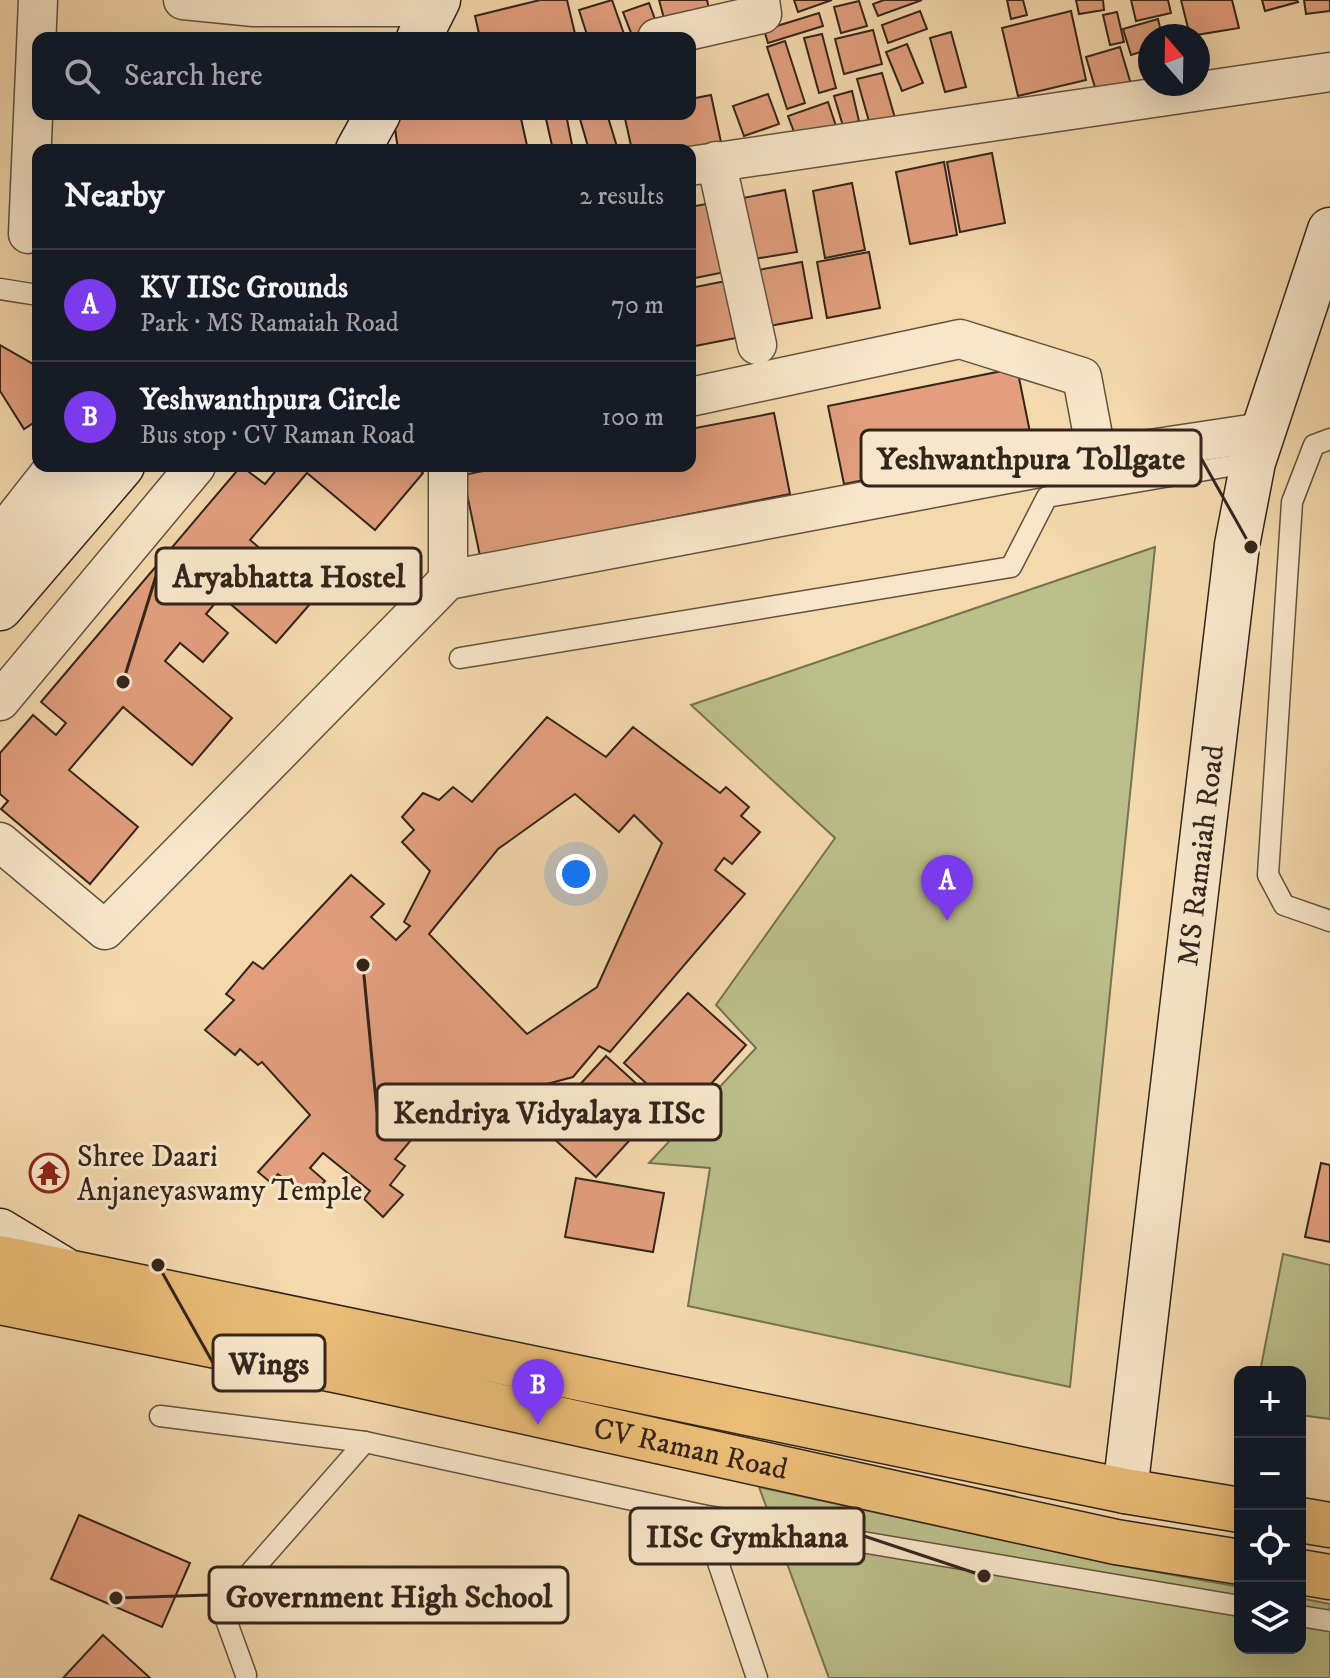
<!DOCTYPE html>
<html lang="en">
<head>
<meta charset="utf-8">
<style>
	body { margin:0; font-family:"IM FELL DW Pica",serif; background:#242831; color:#f1f3f6 }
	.controls { position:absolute; right:24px; bottom:24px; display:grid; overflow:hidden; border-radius:16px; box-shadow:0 8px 32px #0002 }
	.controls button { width:72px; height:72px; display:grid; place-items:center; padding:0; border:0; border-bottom:2px solid #363941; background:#171b24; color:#f1f3f6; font:40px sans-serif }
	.compass { position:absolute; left:1138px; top:24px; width:72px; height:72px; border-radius:50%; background:#171b24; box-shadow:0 8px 32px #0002; rotate:340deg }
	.you { position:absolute; left:576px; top:874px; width:28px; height:28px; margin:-20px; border:6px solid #fff; border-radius:50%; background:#1a73e8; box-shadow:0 0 0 12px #1a73e833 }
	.badge { display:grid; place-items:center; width:52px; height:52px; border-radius:50%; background:#7c3aed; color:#fff; font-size:26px; font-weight:700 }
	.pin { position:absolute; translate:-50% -66px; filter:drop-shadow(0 2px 4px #0008) }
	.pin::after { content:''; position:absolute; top:42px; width:28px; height:24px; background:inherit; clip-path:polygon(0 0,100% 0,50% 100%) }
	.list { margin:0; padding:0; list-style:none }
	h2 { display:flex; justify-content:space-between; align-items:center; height:104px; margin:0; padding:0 32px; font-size:34px }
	h2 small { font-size:26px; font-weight:400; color:#9ea1a6 }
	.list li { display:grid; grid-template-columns:52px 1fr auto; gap:24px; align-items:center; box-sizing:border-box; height:112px; padding:0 32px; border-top:2px solid #363941 }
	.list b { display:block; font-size:30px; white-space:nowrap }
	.list p { margin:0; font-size:26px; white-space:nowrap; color:#9ea1a6 }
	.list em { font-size:26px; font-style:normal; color:#9ea1a6 }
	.icon { flex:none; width:44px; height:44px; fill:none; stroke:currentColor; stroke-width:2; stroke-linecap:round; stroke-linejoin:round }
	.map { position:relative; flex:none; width:1330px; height:1678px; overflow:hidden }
	.search { position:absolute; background:#171b24; box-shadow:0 8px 32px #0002; left:32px; top:32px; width:664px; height:88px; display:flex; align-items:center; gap:20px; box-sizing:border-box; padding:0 28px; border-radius:16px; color:#9ea1a6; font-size:30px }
	.panel { position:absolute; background:#171b24; box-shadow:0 8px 32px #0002; left:32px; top:144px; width:664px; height:328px; border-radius:16px }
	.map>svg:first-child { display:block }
</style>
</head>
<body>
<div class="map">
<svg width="1330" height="1678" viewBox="0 0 1330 1678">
	<rect width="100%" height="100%" fill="#f4d9ad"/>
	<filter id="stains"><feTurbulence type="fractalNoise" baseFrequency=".0025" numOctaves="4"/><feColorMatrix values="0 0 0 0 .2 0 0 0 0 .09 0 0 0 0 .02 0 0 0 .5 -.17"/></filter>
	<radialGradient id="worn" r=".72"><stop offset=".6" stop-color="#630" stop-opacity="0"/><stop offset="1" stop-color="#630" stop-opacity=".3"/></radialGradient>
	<!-- green -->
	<g fill="#bbbf8a" stroke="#777253" stroke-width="2">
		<polygon points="1155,547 1070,1387 688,1306 710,1168 649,1163 756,1048 716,1005 835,838 691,705"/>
		<polygon points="1283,1254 1330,1265 1330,1419 1300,1415 1300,1372 1260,1372"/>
		<polygon points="759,1487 1112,1564 1240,1587 1240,1648 1300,1648 1300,1598 1330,1604 1330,1678 829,1678"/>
	</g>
	<!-- building -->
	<g fill="#e29e7d" stroke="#33251c" stroke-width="2" fill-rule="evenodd">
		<polygon points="540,0 567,0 576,38 480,38 475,16"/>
		<polygon points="612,0 624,34 612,38 588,38 579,10"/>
		<polygon points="659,0 707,0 711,17 667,29"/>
		<polygon points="794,0 832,0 798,12"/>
		<polygon points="884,0 922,0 878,16 873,4"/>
		<polygon points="1007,0 1023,0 1027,15 1011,19"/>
		<polygon points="1076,0 1103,0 1104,10 1079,14"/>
		<polygon points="1131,0 1168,0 1171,13 1136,21"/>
		<polygon points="1181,0 1232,0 1239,28 1190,36"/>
		<polygon points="1262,0 1297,0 1298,2 1265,11"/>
		<polygon points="1304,0 1330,0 1330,11 1306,14"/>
		<polygon points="859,1 867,26 841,33 834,7"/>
		<polygon points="649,3 659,30 633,38 623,12"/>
		<polygon points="920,11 927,29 888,43 882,25"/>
		<polygon points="1071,11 1086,80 1018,96 1002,28"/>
		<polygon points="1117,12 1124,42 1110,45 1103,15"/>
		<polygon points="819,13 823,26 768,43 764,30"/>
		<polygon points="1158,19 1162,36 1150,36 1150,49 1131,55 1123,29"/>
		<polygon points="873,30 882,64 844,74 835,39"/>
		<polygon points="951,32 966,87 945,92 930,38"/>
		<polygon points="822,34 836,88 819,93 804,38"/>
		<polygon points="785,41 805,103 787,109 767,47"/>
		<polygon points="907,44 923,83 902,91 886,52"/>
		<polygon points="1120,47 1133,91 1099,101 1086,57"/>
		<polygon points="882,73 895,118 870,125 857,79"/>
		<polygon points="852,91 859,121 843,126 834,96"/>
		<polygon points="768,94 779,124 744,136 733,106"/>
		<polygon points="711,95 721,142 683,150 632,150 624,114 690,114 690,99"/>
		<polygon points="828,102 838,132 799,145 788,116"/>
		<polygon points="393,114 520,114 528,150 398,150"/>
		<polygon points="566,114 573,150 553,150 546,119"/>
		<polygon points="598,114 607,114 618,150 589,150 580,119"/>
		<polygon points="992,153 1005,223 960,232 947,162"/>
		<polygon points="944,162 957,235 910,244 896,172"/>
		<polygon points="852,183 865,250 825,258 813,191"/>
		<polygon points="785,190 797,252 754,259 743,198"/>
		<polygon points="722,201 735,270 690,279 690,207"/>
		<polygon points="869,252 880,308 827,318 817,262"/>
		<polygon points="802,262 812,318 764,327 753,271"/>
		<polygon points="726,281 736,338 690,347 690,288"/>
		<polygon points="0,345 35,365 38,363 38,420 24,429 0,391"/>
		<polygon points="1017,368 1033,447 844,484 828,406"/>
		<polygon points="774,413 790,494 480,556 463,475 508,466 690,466 690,429"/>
		<polygon points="241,466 265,484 278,468 275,466 415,466 423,473 375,530 307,473 250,540 317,596 276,643 221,596 206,614 228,633 203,662 180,643 165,661 232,718 192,765 123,707 69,770 138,827 90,884 1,809 8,801 0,794 0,753 33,715 56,735 66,723 41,702"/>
		<path d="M 547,717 L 606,757 L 633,727 L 720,793 L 726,787 L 749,807 L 741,816 L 760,832 L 732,864 L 724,858 L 715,870 L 745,894 L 610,1052 L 599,1046 L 573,1077 L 433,1114 L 395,1159 L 405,1166 L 390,1185 L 403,1195 L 383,1217 L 364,1199 L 370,1191 L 323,1153 L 310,1168 L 325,1181 L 308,1199 L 278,1174 L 270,1182 L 258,1172 L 310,1115 L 262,1062 L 258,1065 L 240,1049 L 235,1055 L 205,1030 L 234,1000 L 226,994 L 253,962 L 263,969 L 351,875 L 384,904 L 371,917 L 396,940 L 410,926 L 404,922 L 430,871 L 402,842 L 414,830 L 402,817 L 423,793 L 439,800 L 453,787 L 472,802 ZM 575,794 L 619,832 L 634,815 L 662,843 L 597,987 L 527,1034 L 429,934 L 498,849 Z"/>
		<polygon points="688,993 746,1045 682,1116 624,1063"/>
		<polygon points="606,1056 661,1106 596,1177 541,1127"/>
		<polygon points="1321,1163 1330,1165 1330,1242 1305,1237"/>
		<polygon points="576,1178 664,1193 653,1252 565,1237"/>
		<polygon points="79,1515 190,1563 162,1627 51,1579"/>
		<polygon points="103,1635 150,1678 63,1678"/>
	</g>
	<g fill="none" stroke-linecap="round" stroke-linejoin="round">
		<defs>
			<g id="lane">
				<polyline points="0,289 38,295"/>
				<polyline points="1330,439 1314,445 1292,502 1268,875 1284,905 1330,921"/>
				<polyline points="7,513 44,466"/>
				<polyline points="460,658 1011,567 1047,497 1253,462"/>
				<polyline points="160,1416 365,1442"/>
				<polyline points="702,1515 757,1678"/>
				<polyline points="1300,1616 1330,1621"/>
				<polyline points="246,1675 221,1606 365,1442 702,1515 1240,1606"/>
			</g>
			<g id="street">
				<polyline points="183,0 254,7 436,7"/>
				<polyline points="657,38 762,14 760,0"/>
				<polyline points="716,161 757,345"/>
				<polyline points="690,166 1330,72"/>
				<polyline points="28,234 38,0"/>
				<polyline points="690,397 960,339 1082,377 1097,457"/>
				<polyline points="448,466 448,580"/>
				<polyline points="0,701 196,466"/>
				<polyline points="0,842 105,930 448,580 1097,457 1263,432"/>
			</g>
			<g id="secondary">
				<polyline points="419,38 438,0"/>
				<polyline points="358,150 378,114"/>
				<polyline points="0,552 76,466"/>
				<polyline points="0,608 122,466"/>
				<polyline points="0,1231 63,1269"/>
				<path id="s1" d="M 1125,1491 L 1237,545 L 1253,462 L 1330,230"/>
			</g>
			<g id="highway">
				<polyline points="0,1258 1125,1491 1240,1510"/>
				<path id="s2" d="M 0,1302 L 349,1373 L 1116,1542 L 1240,1562"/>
				<polyline points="1300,1520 1330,1525"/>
				<polyline points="1300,1572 1330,1577"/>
			</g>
		</defs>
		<!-- lane casing -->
		<use href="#lane" stroke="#635240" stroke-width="23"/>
		<!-- street casing -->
		<use href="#street" stroke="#635240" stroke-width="41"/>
		<!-- secondary casing -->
		<use href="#secondary" stroke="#33251c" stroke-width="47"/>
		<!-- highway casing -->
		<use href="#highway" stroke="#33251c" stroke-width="47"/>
		<!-- lane -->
		<use href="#lane" stroke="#f8e6ca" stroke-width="20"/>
		<!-- street -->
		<use href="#street" stroke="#f8e6ca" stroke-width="38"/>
		<!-- secondary -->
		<use href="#secondary" stroke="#f8e6ca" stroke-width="44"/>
		<!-- highway -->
		<use href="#highway" stroke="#eabc76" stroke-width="44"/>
	</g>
	<!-- icons -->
	<defs>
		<symbol id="temple-ring" viewBox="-11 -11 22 22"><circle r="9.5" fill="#f8e6ca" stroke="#8f2418" stroke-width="1.5"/><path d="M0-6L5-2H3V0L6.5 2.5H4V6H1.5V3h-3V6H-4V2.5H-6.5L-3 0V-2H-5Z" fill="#8f2418"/></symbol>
	</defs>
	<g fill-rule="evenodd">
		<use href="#temple-ring" x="27" y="1151" width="44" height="44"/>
	</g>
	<g text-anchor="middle" stroke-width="6" stroke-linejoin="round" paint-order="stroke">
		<!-- street labels -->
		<g font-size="30" fill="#33251c" stroke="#f8e6ca">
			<text dy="10" stroke="none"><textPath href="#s1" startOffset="640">MS Ramaiah Road</textPath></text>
			<text dy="10" stroke="none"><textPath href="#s2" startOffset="706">CV Raman Road</textPath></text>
		</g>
		<!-- poi labels -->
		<g font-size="30" fill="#33251c" stroke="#f8e6ca" text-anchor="start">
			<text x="77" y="1166">Shree Daari<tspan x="77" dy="34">Anjaneyaswamy Temple</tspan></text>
		</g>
	</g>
	<!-- callouts -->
	<path fill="none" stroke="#33251c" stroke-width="3" d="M1251 547L1201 458M123 682L156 576M363 965L377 1112M158 1265L213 1363M984 1576L864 1536M116 1598L209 1595"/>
	<g fill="#33251c" stroke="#f8e6ca" stroke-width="3">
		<circle cx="1251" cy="547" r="8"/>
		<circle cx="123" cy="682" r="8"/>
		<circle cx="363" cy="965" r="8"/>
		<circle cx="158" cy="1265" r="8"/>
		<circle cx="984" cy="1576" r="8"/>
		<circle cx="116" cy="1598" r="8"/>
	</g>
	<g fill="#f8e6ca" stroke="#33251c" stroke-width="3">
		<rect x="861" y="430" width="340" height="56" rx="8"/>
		<rect x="156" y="548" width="265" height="56" rx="8"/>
		<rect x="377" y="1084" width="344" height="56" rx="8"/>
		<rect x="213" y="1335" width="112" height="56" rx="8"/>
		<rect x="630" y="1508" width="234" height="56" rx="8"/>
		<rect x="209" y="1567" width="359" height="56" rx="8"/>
	</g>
	<g font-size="32" text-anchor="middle" font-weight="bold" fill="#33251c">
		<text x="1031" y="469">Yeshwanthpura Tollgate</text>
		<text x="289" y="587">Aryabhatta Hostel</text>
		<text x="549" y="1123">Kendriya Vidyalaya IISc</text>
		<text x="269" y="1374">Wings</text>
		<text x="747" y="1547">IISc Gymkhana</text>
		<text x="389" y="1607">Government High School</text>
	</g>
	<rect width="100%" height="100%" filter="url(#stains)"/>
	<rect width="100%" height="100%" fill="url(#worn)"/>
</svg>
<div class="controls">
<button>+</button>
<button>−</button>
<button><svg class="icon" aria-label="locate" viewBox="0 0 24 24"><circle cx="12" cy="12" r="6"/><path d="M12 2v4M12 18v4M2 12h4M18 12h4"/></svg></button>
<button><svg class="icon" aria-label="layers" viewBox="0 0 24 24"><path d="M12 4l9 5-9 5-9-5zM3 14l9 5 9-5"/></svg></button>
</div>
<svg class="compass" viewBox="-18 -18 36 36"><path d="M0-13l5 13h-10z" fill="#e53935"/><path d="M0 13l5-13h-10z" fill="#9ea1a6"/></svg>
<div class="you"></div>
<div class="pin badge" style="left:947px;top:921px">A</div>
<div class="pin badge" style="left:538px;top:1425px">B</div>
<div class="search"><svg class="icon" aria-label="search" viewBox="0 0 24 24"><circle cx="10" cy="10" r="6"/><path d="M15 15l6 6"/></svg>Search here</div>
<section class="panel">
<h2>Nearby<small>2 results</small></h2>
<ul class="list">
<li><span class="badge">A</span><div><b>KV IISc Grounds</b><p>Park · MS Ramaiah Road</p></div><em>70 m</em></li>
<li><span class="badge">B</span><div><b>Yeshwanthpura Circle</b><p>Bus stop · CV Raman Road</p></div><em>100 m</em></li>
</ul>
</section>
</div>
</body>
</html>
